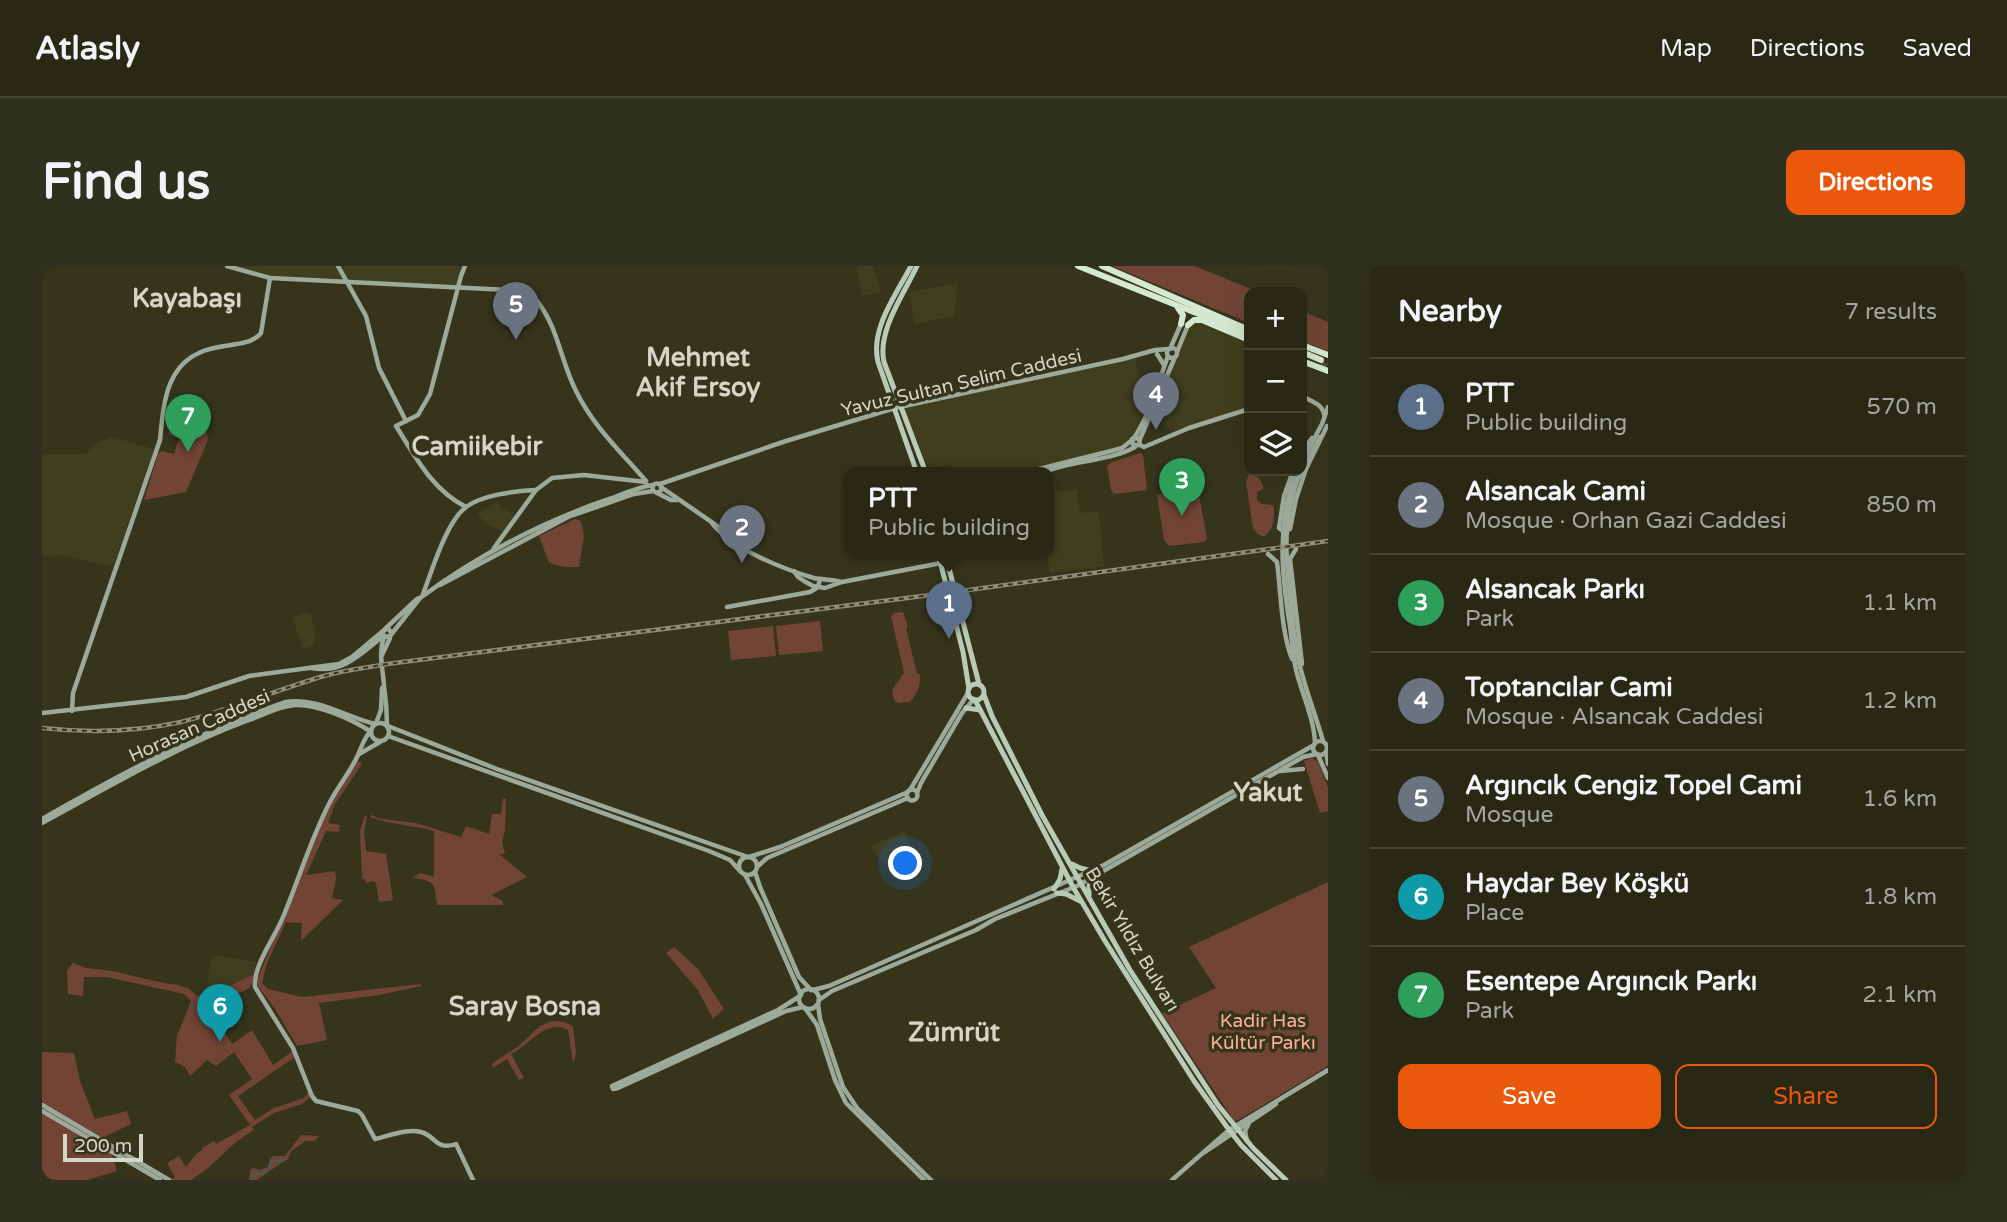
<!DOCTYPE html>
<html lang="en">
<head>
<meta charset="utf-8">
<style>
	body { margin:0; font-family:"Varela Round",sans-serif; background:#30301e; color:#f1f3f6 }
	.controls { position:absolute; right:21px; top:21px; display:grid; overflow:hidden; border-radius:14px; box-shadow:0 7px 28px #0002 }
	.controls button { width:63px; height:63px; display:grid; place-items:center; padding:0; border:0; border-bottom:2px solid #444434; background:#282815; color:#f1f3f6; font:35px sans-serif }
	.scale { position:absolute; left:21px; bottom:18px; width:80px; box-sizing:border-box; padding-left:7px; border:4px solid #d6d6c7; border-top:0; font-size:19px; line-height:24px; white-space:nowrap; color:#d6d6c7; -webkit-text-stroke:5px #36351c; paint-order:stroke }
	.you { position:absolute; left:864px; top:598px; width:24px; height:24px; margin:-18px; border:5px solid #fff; border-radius:50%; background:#1a73e8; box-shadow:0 0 0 10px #1a73e833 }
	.badge { display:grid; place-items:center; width:46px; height:46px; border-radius:50%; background:#ea580c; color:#fff; font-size:23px; font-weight:700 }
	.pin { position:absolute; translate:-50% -58px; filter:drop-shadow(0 2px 4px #0008) }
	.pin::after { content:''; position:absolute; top:37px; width:24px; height:21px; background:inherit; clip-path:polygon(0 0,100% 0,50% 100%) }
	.popup { position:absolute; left:802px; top:201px; width:210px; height:91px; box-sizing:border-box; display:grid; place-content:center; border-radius:14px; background:#282815; filter:drop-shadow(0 2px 5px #0005); font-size:23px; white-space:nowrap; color:#a5a6a0 }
	.popup b { font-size:26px; color:#f1f3f6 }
	.popup::after { content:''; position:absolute; left:50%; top:100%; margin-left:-14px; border:14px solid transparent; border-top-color:#282815 }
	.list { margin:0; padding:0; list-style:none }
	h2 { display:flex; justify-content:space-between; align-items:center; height:91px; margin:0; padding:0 28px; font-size:30px }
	h2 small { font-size:23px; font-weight:400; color:#a5a6a0 }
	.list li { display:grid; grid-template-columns:46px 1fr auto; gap:21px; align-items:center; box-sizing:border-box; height:98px; padding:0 28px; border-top:2px solid #444434 }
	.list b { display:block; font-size:26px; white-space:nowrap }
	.list p { margin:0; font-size:23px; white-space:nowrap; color:#a5a6a0 }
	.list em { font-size:23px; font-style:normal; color:#a5a6a0 }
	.actions { display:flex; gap:14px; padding:21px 28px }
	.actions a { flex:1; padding:16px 0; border:2px solid #ea580c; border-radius:14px; text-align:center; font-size:24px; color:#ea580c }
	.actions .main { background:#ea580c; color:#fff }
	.icon { flex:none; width:38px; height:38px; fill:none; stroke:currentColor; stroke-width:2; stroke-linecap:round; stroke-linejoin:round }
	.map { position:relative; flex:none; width:1286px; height:914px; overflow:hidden; border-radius:14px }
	header { display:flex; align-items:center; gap:42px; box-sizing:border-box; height:98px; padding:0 35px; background:#282815; border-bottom:2px solid #444434 }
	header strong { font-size:33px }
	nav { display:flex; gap:38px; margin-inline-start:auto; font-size:24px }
	.intro { display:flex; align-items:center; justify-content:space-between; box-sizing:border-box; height:168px; padding:0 42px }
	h1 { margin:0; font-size:49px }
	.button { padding:18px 32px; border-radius:14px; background:#ea580c; color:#fff; font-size:24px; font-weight:700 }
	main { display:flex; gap:42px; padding:0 42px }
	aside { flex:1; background:#282815; border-radius:14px; box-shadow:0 7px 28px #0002 }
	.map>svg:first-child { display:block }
</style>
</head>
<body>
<header>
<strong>Atlasly</strong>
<nav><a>Map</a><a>Directions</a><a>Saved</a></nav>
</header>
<div class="intro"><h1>Find us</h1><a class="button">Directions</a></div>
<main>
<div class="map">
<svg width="1286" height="914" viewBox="0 0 1286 914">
	<rect width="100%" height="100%" fill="#36351c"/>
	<!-- built -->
	<g fill="#3f3e1e">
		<polygon points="185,0 424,0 417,20 229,13"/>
		<polygon points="818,0 831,0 839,26 821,30 814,1"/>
		<polygon points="915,17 913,50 873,58 867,28 869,26"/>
		<polygon points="1158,55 1207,75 1207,142 1134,165 1109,152 1147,60"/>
		<polygon points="1093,91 1099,123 1105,129 1107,135 1091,171 1083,180 986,207 910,207 907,199 905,199 898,201 892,206 883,194 861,140"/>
		<polygon points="70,171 112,183 72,298 69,301 20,289 0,290 0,188 44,188 53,177"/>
		<polygon points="1013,216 1015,225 1035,224 1038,247 1057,245 1062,300 1008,307 1005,287 1007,287 1007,217"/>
		<polygon points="456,235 460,244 465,242 473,252 461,266 444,257 435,248"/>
		<polygon points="264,346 269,348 274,373 270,380 261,383 250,351"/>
		<polygon points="863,565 870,581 849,605 829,582 830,579"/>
		<polygon points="170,689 184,691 216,696 212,708 198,715 183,722 165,721"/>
	</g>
	<!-- green -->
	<g fill="#714436">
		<polygon points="1070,0 1153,0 1216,26 1207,26 1207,57"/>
		<polygon points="1260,45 1286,56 1286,85 1260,75"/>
		<polygon points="128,137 161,147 166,174 144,226 102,234 116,188 120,185 132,188 137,172 126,168 130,156 126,154"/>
		<polygon points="1099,187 1101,189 1105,224 1072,228 1069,224 1065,200 1070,196"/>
		<path d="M 1208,205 L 1218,213 L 1222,222 L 1215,226 L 1215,234 L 1220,238 L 1231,239 C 1234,249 1231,265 1222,271 L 1216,268 L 1211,262 L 1204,216 Z"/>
		<polygon points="1156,223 1165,273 1162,276 1127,280 1122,274 1115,229"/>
		<polygon points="533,253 539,255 542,270 537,301 522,301 507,297 497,270"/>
		<path d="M 861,346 L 866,361 L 864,362 L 875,408 L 878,408 C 879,419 875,428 868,436 L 856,437 L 852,434 L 850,424 L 862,407 L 849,350 L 852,347 Z"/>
		<polygon points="778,355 781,385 737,389 734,360"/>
		<polygon points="731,360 734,390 689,394 686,365"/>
		<polygon points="1270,492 1276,496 1286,522 1286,545 1278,547 1262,495"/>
		<polygon points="316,495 320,498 293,538 286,557 298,559 297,566 284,565 264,609 293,605 294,613 290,632 301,634 259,675 260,657 244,656 225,697 220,717 226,723 260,731 379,718 379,720 337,729 277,737 285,774 255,780 233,743 216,720 216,712 281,555 293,532"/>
		<path d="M 461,532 L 464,533 L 463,565 L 460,576 L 463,588 L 457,588 L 485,611 L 449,629 L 461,635 L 461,639 L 395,639 C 393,618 393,614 370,612 L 378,607 L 392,611 L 392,565 C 371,559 349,559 328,551 L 329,549 L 339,553 L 374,557 L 419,571 L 424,560 L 447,568 L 450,548 L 459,548 Z"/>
		<polygon points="323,549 325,550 322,566 324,585 344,588 351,634 337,636 334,617 330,615 324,617 322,612 320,614 318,565"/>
		<polygon points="1286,616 1286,800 1193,856 1120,747 1174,722 1147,681"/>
		<polygon points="632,681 656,703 682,743 671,753 656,724 624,687"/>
		<path d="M 31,697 L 44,702 L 71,705 L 116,716 L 137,719 L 147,723 L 154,729 L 163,730 L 165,721 L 183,722 L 212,708 C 210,729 200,721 189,733 C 184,738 179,746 174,752 L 190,778 L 210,764 L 231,799 L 251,785 L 253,791 L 196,830 L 213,854 L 232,842 L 262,832 L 267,824 L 270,830 L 260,838 L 232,847 L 210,861 L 212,864 L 194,876 L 166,902 L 149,914 L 127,914 L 133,911 L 125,897 L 137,890 L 144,901 L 154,888 L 160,884 L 160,882 L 172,875 L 174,878 L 208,859 L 187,829 L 210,813 L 192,786 L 174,800 L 165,794 L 148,810 L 143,801 L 133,796 L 135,770 L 149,735 L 142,728 L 65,711 L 42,711 L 41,730 L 26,728 L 25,705 Z"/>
		<path d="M 512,755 L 522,756 L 531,760 L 534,786 L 532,796 L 531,796 L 526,764 C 504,752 487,780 469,788 L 482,812 L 477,814 L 465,793 L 451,802 L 450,798 C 459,791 472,784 479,778 C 490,768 497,757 512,755 Z"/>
		<polygon points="0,786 32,787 38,815 53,853 85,845 89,858 64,870 75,905 45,914 0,914"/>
		<polygon points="259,869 277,870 272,875 264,875 249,885 246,893 229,904 215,914 207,914 208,904 211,902 218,904 226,901 228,893 231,890 243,890"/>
	</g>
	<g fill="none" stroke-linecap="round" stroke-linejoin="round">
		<!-- stream -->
		<path stroke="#425c51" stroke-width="2" d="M 210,914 L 210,907 C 225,908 225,908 230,894 L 238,895 L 243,893"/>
		<!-- highway-tunnel -->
		<polyline stroke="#4e4d36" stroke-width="6" stroke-dasharray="6 3" stroke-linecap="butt" points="1279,98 1286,101"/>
		<!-- secondary -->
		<g stroke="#9daa9a" stroke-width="4.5">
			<path d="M 185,0 L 228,12 L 466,24 C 477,25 488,25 495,35 C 516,61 519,96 534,125 C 551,160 579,186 604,215"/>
			<polyline points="296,0 324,50 337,102 364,155"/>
			<path d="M 423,0 L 419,10 L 388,128 L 376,149 L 354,160 C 373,190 390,224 424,241"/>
			<circle cx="1130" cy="87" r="5"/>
			<polyline points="1128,83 1139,58"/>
			<polyline points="1135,86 1146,59"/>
			<polyline points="1115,88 1122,99"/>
			<path d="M 1260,130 C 1269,135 1280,138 1282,148"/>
			<path d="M 1092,172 C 1108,148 1116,117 1126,90"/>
			<polyline points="1098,173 1133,91"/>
			<polyline points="1098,179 1097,172 1090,173 1091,179 1098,179 1102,181 1147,162 1207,143"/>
			<polyline points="1260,187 1270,172"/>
			<polyline points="1260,195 1280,158 1286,141"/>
			<polyline points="1260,204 1278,171"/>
			<polyline points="1251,205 1242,230 1237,262 1241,265 1248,263 1254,233 1264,203 1285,160"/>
			<path d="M 1254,205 C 1235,259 1239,305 1248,360 C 1250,375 1251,390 1254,404 C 1260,428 1272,452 1273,477"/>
			<path d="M 1259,205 C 1240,248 1243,292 1249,338 C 1251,356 1252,374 1256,392 C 1262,420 1273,447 1281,475"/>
			<polyline points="981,207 1069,185 1080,182 1089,175"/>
			<path d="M 1000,207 C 1030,193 1064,197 1093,181"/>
			<circle cx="615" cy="222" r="4.5"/>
			<polyline points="618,218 744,175 853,142 1081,93 1113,84 1127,83"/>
			<polyline points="619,221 681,264"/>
			<polyline points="615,227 629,234 636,234"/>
			<path d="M 670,257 C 688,282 741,303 772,312 C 781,314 790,313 799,316"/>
			<polyline points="1254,283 1248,293 1260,398"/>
			<polyline points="451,285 452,282 494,224 510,212 542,209 604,216"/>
			<path d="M 1226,288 L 1235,296 C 1239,326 1239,365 1250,393"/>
			<polyline points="752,305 756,311 762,315 771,320 783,322 800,316 899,297"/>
			<polyline points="398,319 526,251 592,228 611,225"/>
			<path d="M 381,328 C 390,305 404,256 424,241 C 440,229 473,225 493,224"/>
			<polyline points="685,341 768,326 776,321 778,313"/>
			<path d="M 343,363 L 375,333 L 378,332 C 435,290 502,255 570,232 C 583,227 597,221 611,219"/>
			<polyline points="350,368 346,362 340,366 343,371 348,370 378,332"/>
			<path d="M 342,370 C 336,388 341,402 342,420 C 344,433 345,447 345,460"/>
			<polyline points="340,389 348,372"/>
			<path d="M 269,402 C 300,408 318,389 340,371"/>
			<path d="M 30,445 L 31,427 L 118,174 C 121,142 123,102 157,87 C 167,82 178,81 189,79 C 200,77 212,76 219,67 L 228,12"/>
			<polyline points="0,447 144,431 207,410 297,398 310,391 341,365"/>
			<circle cx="338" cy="466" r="9"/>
			<polyline points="334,457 339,444 340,422"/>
			<polyline points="346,460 455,503 706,591"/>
			<path d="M 328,466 C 321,474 320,480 316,489 C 309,505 296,520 288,536 C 269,572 257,613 241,651 C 233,671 211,700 213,721 L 251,782 L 270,830 L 274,835 L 316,845 L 320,849 L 333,873 C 346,870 366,862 379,866 C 394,870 394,885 414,878 L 431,914"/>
			<polyline points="346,470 667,585 688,594 698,605"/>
			<circle cx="1278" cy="482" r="7"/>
			<polyline points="1284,486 1286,498"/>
			<polyline points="317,488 338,476"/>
			<polyline points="1276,489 1286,512"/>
			<polyline points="1238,505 1261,503"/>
			<circle cx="870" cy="529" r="5.5"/>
			<polyline points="868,524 926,427"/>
			<polyline points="875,527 879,517 920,447 932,433"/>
			<path d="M 0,553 C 79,508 158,465 244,436 C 275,431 304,451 333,458"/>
			<path d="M 0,557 C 68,520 134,481 207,454 C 221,449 237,440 253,439 C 276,438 309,453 328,465"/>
			<circle cx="706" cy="600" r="9"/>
			<polyline points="707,591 738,581 866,526"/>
			<polyline points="715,601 725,592 866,532"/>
			<polyline points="713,606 718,621 757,711 769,724"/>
			<polyline points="703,609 719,638 759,729"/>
			<circle cx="767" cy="733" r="10"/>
			<polyline points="771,724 787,720 1062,599 1272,479"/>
			<polyline points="758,730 736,744 570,820 571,823 576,822 744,745 761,741"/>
			<polyline points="777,734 790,725 934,664 953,653 1035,620 1261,491 1275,488"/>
			<polyline points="776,738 778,753 801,821 815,842 889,914"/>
			<polyline points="763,742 775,759 793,814 804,837 882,914"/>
			<polyline points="0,839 127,914"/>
			<polyline points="0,845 118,914"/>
			<polyline points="1205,875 1203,865 1207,857"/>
			<polyline points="1163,886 1234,838"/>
			<polyline points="1130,914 1187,864 1286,804"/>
		</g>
		<!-- primary -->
		<g stroke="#b9cbb7" stroke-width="5">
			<path d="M 869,0 C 854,29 828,63 836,96 L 875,207"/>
			<path d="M 875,0 C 862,28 835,65 842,96 L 884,207"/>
			<polyline points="896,287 921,386 927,423"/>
			<polyline points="903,287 937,418"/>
			<circle cx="934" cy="426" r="8"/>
			<polyline points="942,429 950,450 1000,549 1088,704 1176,839 1211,882 1244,914"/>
			<polyline points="933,434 1031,621 1063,675 1152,815 1185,861 1199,879 1234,914"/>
			<polyline points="924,442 938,444"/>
			<polyline points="1030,598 1038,602 1050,605"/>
			<polyline points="1012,623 1018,613 1020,603"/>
			<polyline points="1015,627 1024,628 1038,635"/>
			<polyline points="1047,629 1047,620 1051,610"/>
		</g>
		<!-- highway -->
		<g stroke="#d4e9d0" stroke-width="6">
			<polyline points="1036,0 1207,68"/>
			<polyline points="1060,0 1207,64"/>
			<polyline points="1136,42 1141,49 1139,58"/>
			<polyline points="1146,59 1152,54 1160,54 1207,74"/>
			<polyline points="1260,79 1286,89"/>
			<polyline points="1260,86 1279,94"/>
			<polyline points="1260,95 1286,105"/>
		</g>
		<defs>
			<path id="rail" d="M 0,462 C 46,467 93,466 139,456 C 188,444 234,424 282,410 C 303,404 324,402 345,398 L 912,326 L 1286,275"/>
		</defs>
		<!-- rail casing -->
		<use href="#rail" stroke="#8d8d79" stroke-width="4.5"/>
		<!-- rail -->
		<use href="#rail" stroke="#36351c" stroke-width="2" stroke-dasharray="5" stroke-linecap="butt"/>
	</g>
	<g text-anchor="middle" stroke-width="7" stroke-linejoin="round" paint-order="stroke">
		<!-- street labels -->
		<g font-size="19" fill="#d6d6c7" stroke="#36351c">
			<text transform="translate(919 116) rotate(-13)" y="7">Yavuz Sultan Selim Caddesi</text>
			<text transform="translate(157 459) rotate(-24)" y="7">Horasan Caddesi</text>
			<text transform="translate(1091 673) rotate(59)" y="7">Bekir Yıldız Bulvarı</text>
		</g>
		<!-- park labels -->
		<g font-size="19" fill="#ffaf95" stroke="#36351c">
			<text x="1221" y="761">Kadir Has<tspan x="1221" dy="22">Kültür Parkı</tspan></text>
		</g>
		<!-- district labels -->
		<g font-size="26" font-weight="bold" fill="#d6d6c7" stroke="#36351c">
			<text x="145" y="41">Kayabaşı</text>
			<text x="656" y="100">Mehmet<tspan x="656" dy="30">Akif Ersoy</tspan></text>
			<text x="435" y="189">Camiikebir</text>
			<text x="1226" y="535">Yakut</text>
			<text x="483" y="749">Saray Bosna</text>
			<text x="912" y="775">Zümrüt</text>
		</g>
	</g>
</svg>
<div class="controls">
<button>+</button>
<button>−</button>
<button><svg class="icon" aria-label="layers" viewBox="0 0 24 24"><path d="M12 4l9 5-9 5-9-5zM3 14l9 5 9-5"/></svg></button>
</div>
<div class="scale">200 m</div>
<div class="you"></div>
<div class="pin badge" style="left:907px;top:373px;background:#5c6f8a">1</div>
<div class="popup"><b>PTT</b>Public building</div>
<div class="pin badge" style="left:700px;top:297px;background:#6b7280">2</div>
<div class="pin badge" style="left:1140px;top:250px;background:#2e9e5b">3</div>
<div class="pin badge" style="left:1114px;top:164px;background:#6b7280">4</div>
<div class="pin badge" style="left:474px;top:74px;background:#6b7280">5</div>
<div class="pin badge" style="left:178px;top:776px;background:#0f9aa8">6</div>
<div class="pin badge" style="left:146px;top:186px;background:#2e9e5b">7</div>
</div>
<aside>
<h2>Nearby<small>7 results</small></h2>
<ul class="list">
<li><span class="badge" style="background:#5c6f8a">1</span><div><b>PTT</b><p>Public building</p></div><em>570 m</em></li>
<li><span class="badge" style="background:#6b7280">2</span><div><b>Alsancak Cami</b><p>Mosque · Orhan Gazi Caddesi</p></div><em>850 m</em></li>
<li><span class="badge" style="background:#2e9e5b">3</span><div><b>Alsancak Parkı</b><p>Park</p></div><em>1.1 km</em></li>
<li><span class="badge" style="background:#6b7280">4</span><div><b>Toptancılar Cami</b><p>Mosque · Alsancak Caddesi</p></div><em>1.2 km</em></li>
<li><span class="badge" style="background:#6b7280">5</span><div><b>Argıncık Cengiz Topel Cami</b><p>Mosque</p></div><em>1.6 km</em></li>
<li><span class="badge" style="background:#0f9aa8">6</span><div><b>Haydar Bey Köşkü</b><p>Place</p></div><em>1.8 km</em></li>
<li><span class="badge" style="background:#2e9e5b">7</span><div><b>Esentepe Argıncık Parkı</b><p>Park</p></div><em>2.1 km</em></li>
</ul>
<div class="actions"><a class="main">Save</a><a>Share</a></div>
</aside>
</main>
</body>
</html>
